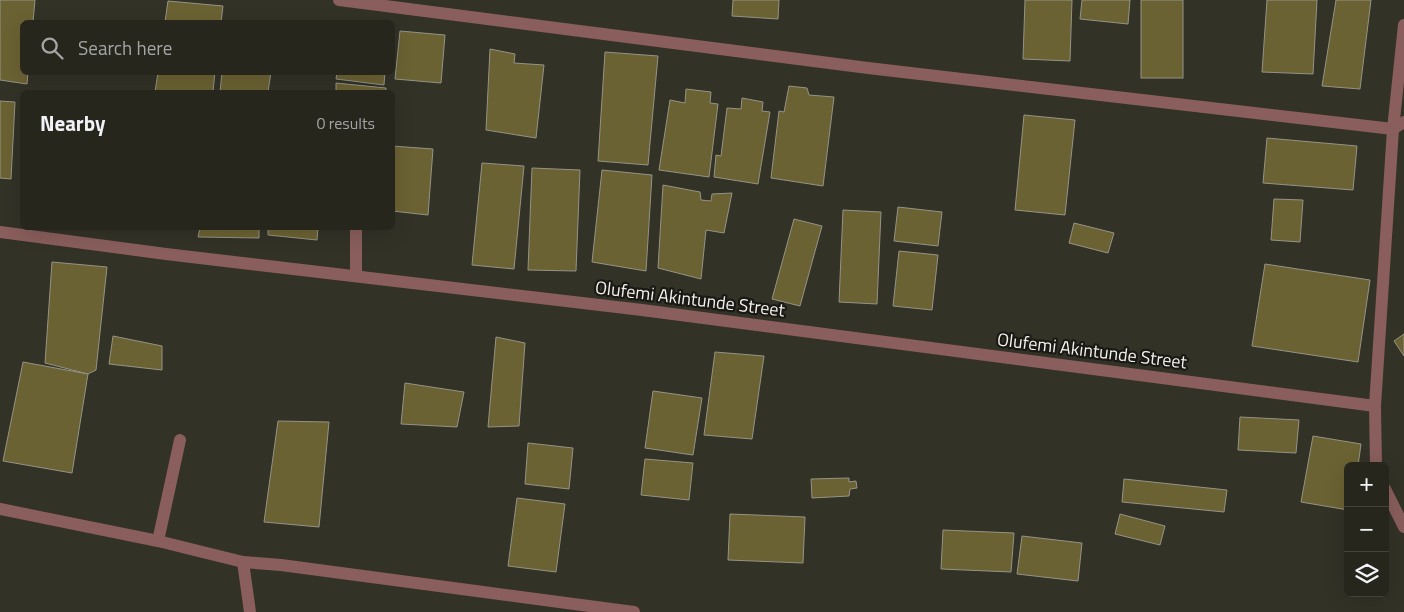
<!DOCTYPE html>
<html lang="en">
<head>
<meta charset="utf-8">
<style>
	body { margin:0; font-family:"Titillium Web",sans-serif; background:#2e2e26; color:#f1f3f6 }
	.controls { position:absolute; right:15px; bottom:15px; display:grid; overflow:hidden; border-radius:8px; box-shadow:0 5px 20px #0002 }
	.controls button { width:45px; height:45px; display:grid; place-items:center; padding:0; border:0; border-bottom:1px solid #42433b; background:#26261d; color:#f1f3f6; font:25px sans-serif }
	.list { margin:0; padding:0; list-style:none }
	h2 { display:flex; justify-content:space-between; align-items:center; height:65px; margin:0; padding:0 20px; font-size:21px }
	h2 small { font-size:16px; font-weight:400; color:#a4a5a4 }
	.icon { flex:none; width:28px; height:28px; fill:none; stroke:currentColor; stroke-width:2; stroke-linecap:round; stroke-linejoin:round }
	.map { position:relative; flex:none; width:1404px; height:612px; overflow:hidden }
	.search { position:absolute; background:#26261d; box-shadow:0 5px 20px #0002; left:20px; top:20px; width:375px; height:55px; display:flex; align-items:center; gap:12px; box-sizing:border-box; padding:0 18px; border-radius:8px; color:#a4a5a4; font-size:19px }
	.panel { position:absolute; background:#26261d; box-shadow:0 5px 20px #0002; left:20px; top:90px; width:375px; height:140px; border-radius:8px }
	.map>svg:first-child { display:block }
</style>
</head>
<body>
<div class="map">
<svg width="1404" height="612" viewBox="0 0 1404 612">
	<rect width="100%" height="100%" fill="#333227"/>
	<!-- building -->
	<g fill="#6b6233" stroke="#959386">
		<polygon points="0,0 35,0 33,22 22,22 22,72 28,72 27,84 0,80"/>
		<polygon points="733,0 779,0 778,19 732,16"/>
		<polygon points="1025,0 1072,0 1070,61 1023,59"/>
		<polygon points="1082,0 1130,0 1128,24 1080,19"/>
		<rect x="1141" y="0" width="42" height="78"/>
		<polygon points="1267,0 1317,0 1313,74 1262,72"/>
		<polygon points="1336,0 1371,0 1360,89 1322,86"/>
		<polygon points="168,1 223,6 221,22 165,22"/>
		<polygon points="400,31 445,35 441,83 395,79"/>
		<polygon points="490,49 515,54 514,63 544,65 536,138 486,130"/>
		<polygon points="605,52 658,56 648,165 598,161"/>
		<polygon points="158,72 215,72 213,92 155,92"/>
		<polygon points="222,72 271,72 268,92 220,92"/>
		<polygon points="337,72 385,72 384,85 336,79"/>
		<polygon points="336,83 386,88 386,92 336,92"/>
		<polygon points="789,86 807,88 809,95 834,97 823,186 771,178 779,111 784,112"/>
		<polygon points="686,89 711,92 710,103 718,104 709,177 659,170 670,100 685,103"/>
		<polygon points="742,98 763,102 762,111 770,112 758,184 714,177 716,155 721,156 727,108 741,109"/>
		<polygon points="0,101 15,102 11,179 0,178"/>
		<polygon points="1024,115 1075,120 1065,215 1015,210"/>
		<polygon points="1267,138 1357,146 1353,190 1263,183"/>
		<polygon points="392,146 433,149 428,215 392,211"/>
		<polygon points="482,163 524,166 514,269 472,265"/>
		<polygon points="532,168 580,170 576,271 528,270"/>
		<polygon points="602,170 652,175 646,271 592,262"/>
		<polygon points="663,185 700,192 701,200 711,201 712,194 732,193 724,233 706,230 701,279 658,268"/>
		<polygon points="1274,199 1303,200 1300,242 1271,240"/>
		<polygon points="898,207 942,212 938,246 894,241"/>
		<polygon points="843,210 881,212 877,304 839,302"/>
		<polygon points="794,219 822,226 800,306 772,299"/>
		<polygon points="1074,223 1114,233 1108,253 1069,243"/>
		<polygon points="200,228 259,228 259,238 198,237"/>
		<polygon points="268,228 318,228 317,240 268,235"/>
		<polygon points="899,251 938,255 932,310 893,306"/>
		<polygon points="52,262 107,267 96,370 88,374 45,363"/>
		<polygon points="1265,264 1370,280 1358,362 1252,346"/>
		<polygon points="1404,334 1404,356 1394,341"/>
		<polygon points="113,336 162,346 162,370 109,364"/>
		<polygon points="496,337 525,343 519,426 488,427"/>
		<polygon points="715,352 764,356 752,439 704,435"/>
		<polygon points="23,362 88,374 72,473 3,461"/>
		<polygon points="405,383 464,392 457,427 401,424"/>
		<polygon points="653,391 702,398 693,455 645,448"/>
		<polygon points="1240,417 1299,420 1296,453 1238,450"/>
		<polygon points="278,421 329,422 319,527 264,522"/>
		<polygon points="1313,436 1361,444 1358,466 1348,466 1348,510 1301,502"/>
		<polygon points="528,443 573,448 569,489 525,484"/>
		<polygon points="645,459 693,463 689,500 641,495"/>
		<polygon points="849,478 849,482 856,481 857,488 850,489 849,496 812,498 811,479"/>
		<polygon points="1124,479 1227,490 1224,512 1122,502"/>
		<polygon points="517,498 565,504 556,572 508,566"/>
		<polygon points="730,514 805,517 803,563 728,560"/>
		<polygon points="1120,514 1165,526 1160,545 1115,534"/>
		<polygon points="943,530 1014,533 1011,572 941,569"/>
		<polygon points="1022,536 1082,543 1078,581 1017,574"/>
	</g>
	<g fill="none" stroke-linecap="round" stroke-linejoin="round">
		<!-- minor -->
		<g stroke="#895e5c" stroke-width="12">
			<polyline points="339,0 868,68 1393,129 1404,122"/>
			<polyline points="0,232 166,254 642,310 1375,406"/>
			<polyline points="356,276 356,228"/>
			<polyline points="1376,466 1375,406 1393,129 1404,25"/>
			<polyline points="1385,489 1404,527"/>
			<polyline points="0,509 158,541 243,562 281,565 634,612"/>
			<polyline points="158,541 180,440"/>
			<polyline points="243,562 250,612"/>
		</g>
	</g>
	<g text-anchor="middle" stroke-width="4.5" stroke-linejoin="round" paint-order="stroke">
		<!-- street labels -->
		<g font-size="18" fill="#f4f3ed" stroke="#1a1915">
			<text transform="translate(690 299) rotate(7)" y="6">Olufemi Akintunde Street</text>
			<text transform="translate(1092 351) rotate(7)" y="6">Olufemi Akintunde Street</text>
		</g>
	</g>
</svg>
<div class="controls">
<button>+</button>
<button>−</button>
<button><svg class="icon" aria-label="layers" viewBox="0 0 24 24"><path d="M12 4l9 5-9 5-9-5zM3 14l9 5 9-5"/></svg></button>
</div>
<div class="search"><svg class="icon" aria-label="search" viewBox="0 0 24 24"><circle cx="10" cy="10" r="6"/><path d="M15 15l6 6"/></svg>Search here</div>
<section class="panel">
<h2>Nearby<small>0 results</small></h2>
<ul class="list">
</ul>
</section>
</div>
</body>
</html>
